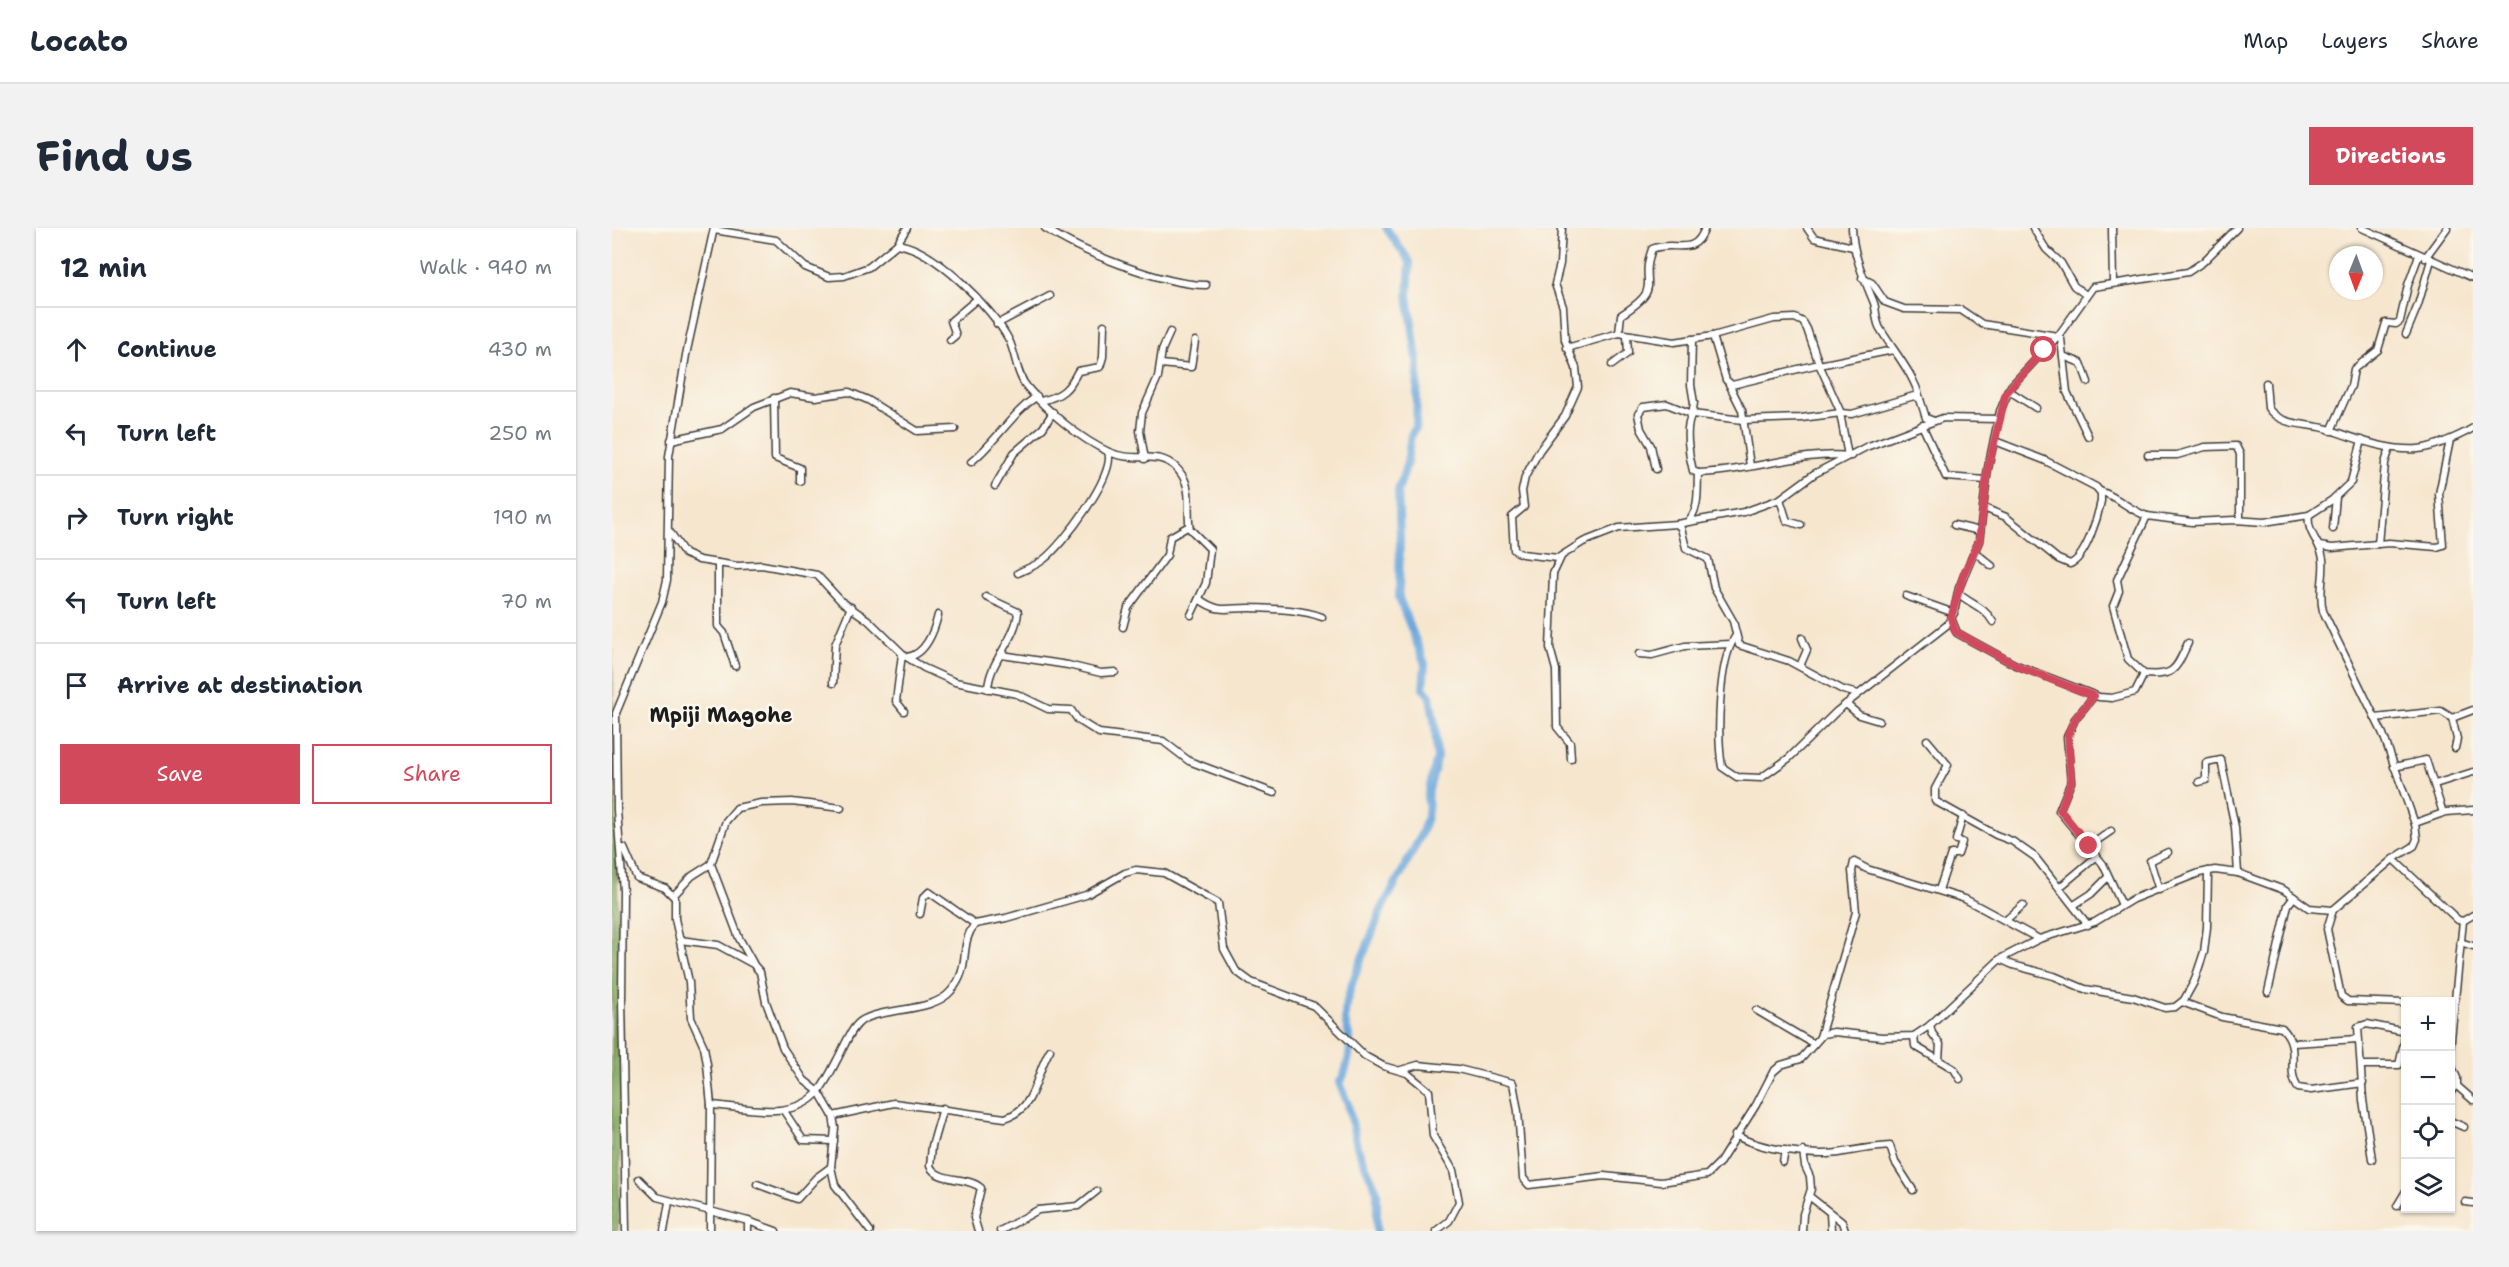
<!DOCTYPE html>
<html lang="en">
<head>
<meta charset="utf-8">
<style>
	body { margin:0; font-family:"Shantell Sans",sans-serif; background:#f2f2f3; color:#1f2937 }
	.controls { position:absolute; right:18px; bottom:18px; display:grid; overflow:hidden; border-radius:0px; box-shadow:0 2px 4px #0004 }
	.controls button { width:54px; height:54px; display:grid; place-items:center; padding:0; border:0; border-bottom:2px solid #e0e1e3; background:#fff; color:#1f2937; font:30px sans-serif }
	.compass { position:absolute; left:1717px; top:18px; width:54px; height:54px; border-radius:50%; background:#fff; box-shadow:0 2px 4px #0004; rotate:181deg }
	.stop { position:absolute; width:18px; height:18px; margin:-14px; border:4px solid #d1495b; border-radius:50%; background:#fff }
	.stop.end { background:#d1495b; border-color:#fff; box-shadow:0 2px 6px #0008 }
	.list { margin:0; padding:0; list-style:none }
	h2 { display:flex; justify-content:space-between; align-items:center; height:78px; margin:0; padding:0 24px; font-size:26px }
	h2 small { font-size:20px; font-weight:400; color:#747a83 }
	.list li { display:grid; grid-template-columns:39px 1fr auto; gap:18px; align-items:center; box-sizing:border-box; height:84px; padding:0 24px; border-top:2px solid #e0e1e3 }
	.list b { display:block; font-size:22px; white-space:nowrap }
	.list em { font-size:20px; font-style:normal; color:#747a83 }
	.actions { display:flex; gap:12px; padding:18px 24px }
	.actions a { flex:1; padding:14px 0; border:2px solid #d1495b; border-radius:0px; text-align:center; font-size:21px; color:#d1495b }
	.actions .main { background:#d1495b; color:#fff }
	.icon { flex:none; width:33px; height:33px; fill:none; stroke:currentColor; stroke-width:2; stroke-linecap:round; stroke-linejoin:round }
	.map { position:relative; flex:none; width:1861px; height:1003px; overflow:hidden; border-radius:0px }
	header { display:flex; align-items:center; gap:36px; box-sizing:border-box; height:84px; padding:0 30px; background:#fff; border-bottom:2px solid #e0e1e3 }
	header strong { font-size:28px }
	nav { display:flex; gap:33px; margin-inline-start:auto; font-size:21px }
	.intro { display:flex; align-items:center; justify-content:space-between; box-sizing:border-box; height:144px; padding:0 36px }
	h1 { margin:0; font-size:42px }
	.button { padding:15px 27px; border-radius:0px; background:#d1495b; color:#fff; font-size:21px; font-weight:700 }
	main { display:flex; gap:36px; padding:0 36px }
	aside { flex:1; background:#fff; border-radius:0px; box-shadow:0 2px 4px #0004 }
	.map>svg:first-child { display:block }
</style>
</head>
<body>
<header>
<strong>Locato</strong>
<nav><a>Map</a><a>Layers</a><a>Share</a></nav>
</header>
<div class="intro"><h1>Find us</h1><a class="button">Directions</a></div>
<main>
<aside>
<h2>12 min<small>Walk · 940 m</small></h2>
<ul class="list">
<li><svg class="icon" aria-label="ahead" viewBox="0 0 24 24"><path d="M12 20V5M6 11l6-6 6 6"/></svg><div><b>Continue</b></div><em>430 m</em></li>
<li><svg class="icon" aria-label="left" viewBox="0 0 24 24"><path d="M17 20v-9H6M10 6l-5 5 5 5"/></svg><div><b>Turn left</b></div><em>250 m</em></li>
<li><svg class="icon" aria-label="right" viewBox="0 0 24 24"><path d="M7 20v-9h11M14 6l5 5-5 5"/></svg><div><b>Turn right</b></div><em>190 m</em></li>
<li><svg class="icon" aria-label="left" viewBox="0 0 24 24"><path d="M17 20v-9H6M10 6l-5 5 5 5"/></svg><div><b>Turn left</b></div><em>70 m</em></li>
<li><svg class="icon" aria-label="arrive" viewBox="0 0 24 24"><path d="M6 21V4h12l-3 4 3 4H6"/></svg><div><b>Arrive at destination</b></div></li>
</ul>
<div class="actions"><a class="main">Save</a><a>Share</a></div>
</aside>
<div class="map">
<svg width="1861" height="1003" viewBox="0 0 1861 1003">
	<rect width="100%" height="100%" fill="#fbf7ec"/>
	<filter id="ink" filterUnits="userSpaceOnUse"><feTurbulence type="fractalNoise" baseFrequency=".0167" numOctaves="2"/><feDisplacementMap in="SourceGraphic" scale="12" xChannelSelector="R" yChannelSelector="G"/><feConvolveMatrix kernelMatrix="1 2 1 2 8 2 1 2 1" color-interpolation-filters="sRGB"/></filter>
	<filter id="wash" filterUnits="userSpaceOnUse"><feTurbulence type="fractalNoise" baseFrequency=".008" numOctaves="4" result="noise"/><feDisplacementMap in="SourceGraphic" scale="24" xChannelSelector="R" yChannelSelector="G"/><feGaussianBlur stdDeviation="1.35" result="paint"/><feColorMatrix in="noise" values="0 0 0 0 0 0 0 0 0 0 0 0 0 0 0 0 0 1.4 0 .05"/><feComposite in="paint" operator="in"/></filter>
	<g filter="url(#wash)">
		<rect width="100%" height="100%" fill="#f6e6ce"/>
		<!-- forest -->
		<polygon fill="#83a95e" stroke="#50623d" stroke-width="1.5" points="0,421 10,861 6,1003 0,1003"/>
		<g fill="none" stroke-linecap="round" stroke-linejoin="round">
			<!-- river -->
			<path stroke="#6ca8dd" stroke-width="8" d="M 765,1003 L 765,963 L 745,919 L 736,876 L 727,855 C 734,848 739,823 738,812 C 737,805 733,797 733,790 C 732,764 757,717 766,690 C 774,666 826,593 815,570 L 825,530 L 823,498 L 818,468 L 811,460 L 813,436 L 787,370 L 788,308 L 786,263 L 795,235 L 799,207 L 804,198 L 806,139 L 796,68 L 798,34 L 774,0"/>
		</g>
	</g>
	<g filter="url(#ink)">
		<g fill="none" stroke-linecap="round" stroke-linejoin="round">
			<defs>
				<g id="minor">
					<path d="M 433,0 C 468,24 552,57 594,57"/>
					<polyline points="950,0 948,36 943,56 951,79 953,112 964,140 966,159 953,188 927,223 913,249 910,263 912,279 900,289 902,322 910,326 946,330 971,314 1007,300 1065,296 1069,300 1074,320 1096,331 1102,360 1121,393 1127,417 1177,433 1231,462 1246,466"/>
					<polyline points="1195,0 1202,10 1241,19"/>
					<path d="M 1240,0 C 1241,28 1252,50 1262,75 C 1265,84 1263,94 1269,102 C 1282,124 1302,146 1308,171"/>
					<polyline points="1421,0 1434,21 1449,35 1462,58 1474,67"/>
					<polyline points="1500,0 1501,54"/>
					<polyline points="1750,0 1861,50"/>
					<path d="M 102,2 L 164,12 L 193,39 L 217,49 L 232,48 L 257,39 L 285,16 C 323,21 380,80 397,112 C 404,126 404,146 415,159 C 435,183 468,211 497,224 C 526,237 551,218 570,247 C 581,264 574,283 578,301 L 598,321 L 594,355 L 579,387"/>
					<polyline points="285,16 295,0"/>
					<polyline points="1813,30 1835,0"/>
					<polyline points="1250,50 1260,55 1273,74 1292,81 1349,82 1370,96 1446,108"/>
					<polyline points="385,96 438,68"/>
					<path d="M 1007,105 L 1009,87 C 1054,58 1026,58 1040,21 C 1062,11 1082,31 1093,0"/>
					<polyline points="1794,106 1806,77 1819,32"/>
					<polyline points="1101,108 1114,152 1120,157 1207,136"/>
					<polyline points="1449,111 1455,164 1476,208"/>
					<polyline points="338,112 344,107 339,93 365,71"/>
					<polyline points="955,120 1007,105 1062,114 1101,108 1162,91 1183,90 1191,94 1195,101 1207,136 1229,185 1240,186 1302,168 1308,171 1314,190 1322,193"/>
					<polyline points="1451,128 1469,135 1476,154"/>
					<polyline points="549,136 579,139 583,113"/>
					<polyline points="1000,137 1016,125 1015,108"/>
					<polyline points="1207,137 1281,122"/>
					<path d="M 1654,155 L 1656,180 C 1669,199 1696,195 1716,201 C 1745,211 1774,223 1806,221 C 1820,220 1848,208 1861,200"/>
					<polyline points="1117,156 1130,182 1138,238"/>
					<polyline points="1396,162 1424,180"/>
					<polyline points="162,170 163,230 188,240 188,253"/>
					<path d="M 429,173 C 450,168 457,161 466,143 L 488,139 L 491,129 L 492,97"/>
					<polyline points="1228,185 1236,228"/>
					<polyline points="1310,197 1334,249 1374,252"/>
					<polyline points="1719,203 1739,158 1742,141 1766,122 1774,95 1784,96 1788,93 1796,57 1807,27"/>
					<polyline points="59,212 110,201 142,179 178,165 203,169 237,164 256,172 305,203 343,201"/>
					<polyline points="1536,227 1565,227 1593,219 1624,218 1628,226 1628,292"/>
					<polyline points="533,231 528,203 530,185 546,149 550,122 558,104"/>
					<path d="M 359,234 C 384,214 399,186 425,168"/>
					<polyline points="1044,241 1039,218 1029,201 1026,186 1031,179 1055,176 1080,186 1082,175 1079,157 1080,111"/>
					<path d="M 1086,245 C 1137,244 1188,223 1239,228"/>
					<polyline points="383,258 402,225 431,200 441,184"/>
					<path d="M 1488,263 C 1506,269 1517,282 1535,288"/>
					<polyline points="1168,271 1175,293 1189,297"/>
					<path d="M 1372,280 L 1394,289 L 1446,331 L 1458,336 C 1474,330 1486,288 1489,273 L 1489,265 L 1484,259 L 1432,232 L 1383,213"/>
					<path d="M 1697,287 C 1694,305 1709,314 1711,331 C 1713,349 1706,364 1711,383 L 1771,506 L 1803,596"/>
					<path d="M 1077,292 C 1088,279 1085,261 1086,245 L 1081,243 C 1077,228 1072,199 1080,186 L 1131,192 L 1189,190 L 1229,185"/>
					<polyline points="1065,296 1132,284 1168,271 1202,246 1254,219 1331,190 1387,191"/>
					<polyline points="1342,297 1368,303"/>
					<polyline points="1721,301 1724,269"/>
					<polyline points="58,304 73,326 87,332 125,338 150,337 205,347 229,373 256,392 293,428 312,440 343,454 405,466 436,481 459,482 466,492 487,505 551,513 577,533 662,565"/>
					<polyline points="1766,316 1773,235 1778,220"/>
					<polyline points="1707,318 1720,320 1777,315 1825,319 1831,317 1827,266 1838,212"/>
					<polyline points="1363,324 1380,338"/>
					<polyline points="949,329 941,346 938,420 944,442 945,499 958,515 959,531"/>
					<polyline points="106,335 106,398 112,405 123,438"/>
					<path d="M 406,345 C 414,341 423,338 431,332 C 450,318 505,246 496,224"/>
					<path d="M 1346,365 C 1358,376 1373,379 1381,394"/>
					<polyline points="1294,368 1342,385"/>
					<path d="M 374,369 L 406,384 C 404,412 377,433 376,461"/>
					<path d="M 587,371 C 609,387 616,379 640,380 C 663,381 688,381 710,389"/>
					<polyline points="1339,390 1345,405 1402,436 1487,469 1500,470 1523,464 1532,446"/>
					<polyline points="511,399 516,380 555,327 558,309 577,298"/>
					<path d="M 1123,409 C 1106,434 1105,509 1110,539 L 1125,549 L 1149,550 L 1177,530 L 1225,483 L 1335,397 L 1342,385 L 1347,360 L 1367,313 L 1376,240 L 1388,183 L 1399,158 L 1446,108 L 1481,59 L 1576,44 L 1591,34 L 1625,0"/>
					<path d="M 1576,415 C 1564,440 1564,449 1532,446 L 1516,431 L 1507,400 L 1501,378 L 1507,363 L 1505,352 L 1535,288 L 1580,294 L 1623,292 L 1652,294 L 1697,287 L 1720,272 L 1739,254 L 1750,212"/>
					<polyline points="290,426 284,473 292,483"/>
					<polyline points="1027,426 1040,427 1073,418 1119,416"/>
					<polyline points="390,427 456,437 489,445 503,444"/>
					<path d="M 295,429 C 313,427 322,404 326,387"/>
					<polyline points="1188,438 1195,422 1190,410"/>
					<polyline points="221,455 223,417 239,379"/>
					<polyline points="1482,468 1463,491 1455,509 1459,554 1447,583 1491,636 1510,677"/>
					<polyline points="1234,476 1247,487 1267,493"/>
					<polyline points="1763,490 1829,483 1840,490"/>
					<polyline points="1315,512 1336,537 1323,561 1323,573 1384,607 1400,613 1423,629 1476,697"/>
					<polyline points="1843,520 1845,511 1840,490 1861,482"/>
					<polyline points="1782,539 1814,532 1831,585"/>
					<polyline points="1587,554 1594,552 1594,535 1609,532 1623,599 1626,645"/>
					<polyline points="1823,556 1861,544"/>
					<polyline points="1477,618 1499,603"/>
					<polyline points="12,620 25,650 53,660 63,670 63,691 77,754 79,790 92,819 95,836 99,877 98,1003"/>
					<polyline points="1781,631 1846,692 1851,693 1861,687"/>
					<polyline points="99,636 127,710 141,735"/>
					<polyline points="1448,659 1485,628"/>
					<polyline points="1327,662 1339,626 1346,626 1350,614 1344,612 1351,588"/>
					<polyline points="1547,662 1538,633 1556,624"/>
					<polyline points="62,667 80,648 99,636 114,593 125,580 149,575 180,574 229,580"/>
					<polyline points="1462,677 1479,666 1496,649"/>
					<polyline points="1721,682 1715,701 1729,768 1736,773 1794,775"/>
					<polyline points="308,686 311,670 317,664 363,696"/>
					<polyline points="1394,692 1411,677"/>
					<polyline points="68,712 106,717 141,736 148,744 154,774 171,820 192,852 207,864 221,888 223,900 219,939 223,957 258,1003"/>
					<polyline points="1848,714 1861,718"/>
					<polyline points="1388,731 1401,737 1442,748 1473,761 1521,769 1553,780 1563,779 1572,772 1582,754 1592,724 1595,699 1596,643"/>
					<polyline points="1656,764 1676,677 1682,669"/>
					<path d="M 1570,774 L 1610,789 L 1670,800 C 1690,820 1673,841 1686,860 L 1699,862 L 1751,855"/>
					<polyline points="1144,782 1202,816"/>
					<polyline points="1318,797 1320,805 1328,816 1327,832"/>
					<polyline points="1302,808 1303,818 1342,841 1348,851"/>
					<polyline points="1208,809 1244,684 1240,643 1242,634 1255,641 1353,671 1427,711"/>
					<polyline points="1681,815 1746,811"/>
					<polyline points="1838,821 1851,693"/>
					<polyline points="1838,835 1845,850 1845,858 1861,872"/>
					<polyline points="1750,837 1787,837 1794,806"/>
					<polyline points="789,842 806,837 846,841 901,855 906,883 911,950 917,957 992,948 1049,954 1095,947 1108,934 1144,877 1161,844 1169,837 1189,831 1211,806 1222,804 1270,809 1302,808 1317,798 1388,731 1427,711 1483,694 1521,671 1587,645 1603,642 1626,645 1672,662 1697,680 1721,682 1781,631 1802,618 1805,611 1803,595 1834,584 1861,582"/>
					<polyline points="1838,866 1844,856"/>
					<path d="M 99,877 C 132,879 182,894 207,863 C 214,854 220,842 225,832 C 232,820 238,801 249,793 C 270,779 321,785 339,763 C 360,739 346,717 363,696 L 394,690 L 474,667 L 513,645 L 524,642 L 552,645 L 606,675 L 612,721 L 624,743 L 639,754 L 702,778 L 753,828 L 771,838 L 795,845 L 817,863 L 821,908 L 841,942 L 847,974 L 837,993 L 824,1003"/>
					<path d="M 331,880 L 320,918 L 318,938 C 326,955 356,948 369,960 L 362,990 L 366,1003"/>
					<polyline points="172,883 191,912 222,913"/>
					<path d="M 221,888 L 282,875 L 393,890 C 425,880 422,848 438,822"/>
					<polyline points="1838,893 1852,899"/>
					<path d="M 1123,907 C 1147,921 1204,930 1232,924 C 1247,921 1262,919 1278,918 L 1283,934 L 1301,962"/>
					<polyline points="1760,931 1751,872 1746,799 1755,796 1794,804"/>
					<polyline points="1171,934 1173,922"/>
					<polyline points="27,951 45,969 136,993 164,1003"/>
					<polyline points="145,956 185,971 204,950 219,939"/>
					<polyline points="1197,968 1230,994 1233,1003"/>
					<polyline points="1853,974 1861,975"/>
					<polyline points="1785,978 1794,963"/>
					<polyline points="1218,985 1219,1003"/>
					<polyline points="136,993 136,1003"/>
					<polyline points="14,1003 10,770 11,663 5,582 4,485 50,374 55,352 57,228 74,127 102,0"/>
					<polyline points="52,1003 57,974"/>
					<polyline points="388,1003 426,982 466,978 485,963"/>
					<polyline points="1190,1003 1191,986 1199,961 1198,949 1193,938 1191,923"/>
				</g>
			</defs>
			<!-- minor casing -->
			<use href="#minor" stroke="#3d3a37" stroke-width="9"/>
			<!-- minor -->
			<use href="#minor" stroke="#fff" stroke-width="6"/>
		</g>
	</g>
	<g fill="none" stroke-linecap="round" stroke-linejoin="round" filter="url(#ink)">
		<!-- route -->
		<polyline stroke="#d1495b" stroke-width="8" points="1432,122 1394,165 1376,240 1367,313 1351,348 1339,390 1343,403 1363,415 1408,439 1482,468 1463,491 1456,506 1459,554 1448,582 1477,618"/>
	</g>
	<g text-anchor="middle" stroke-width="5" stroke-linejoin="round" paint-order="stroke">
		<!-- quarter labels -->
		<g font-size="20" font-weight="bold" fill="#1c1c1c" stroke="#fbf7ec">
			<text x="109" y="494">Mpiji Magohe</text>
		</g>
	</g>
</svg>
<div class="controls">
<button>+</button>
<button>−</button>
<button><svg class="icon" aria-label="locate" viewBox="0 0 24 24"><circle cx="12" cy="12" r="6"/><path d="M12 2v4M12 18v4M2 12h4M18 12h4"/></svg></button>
<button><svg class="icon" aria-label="layers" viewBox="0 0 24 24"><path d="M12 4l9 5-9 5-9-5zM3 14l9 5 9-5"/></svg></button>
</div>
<svg class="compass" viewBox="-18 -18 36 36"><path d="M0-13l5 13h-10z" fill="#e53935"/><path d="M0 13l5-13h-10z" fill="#747a83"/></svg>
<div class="stop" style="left:1432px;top:122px"></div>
<div class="stop end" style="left:1477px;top:618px"></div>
</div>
</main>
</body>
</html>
